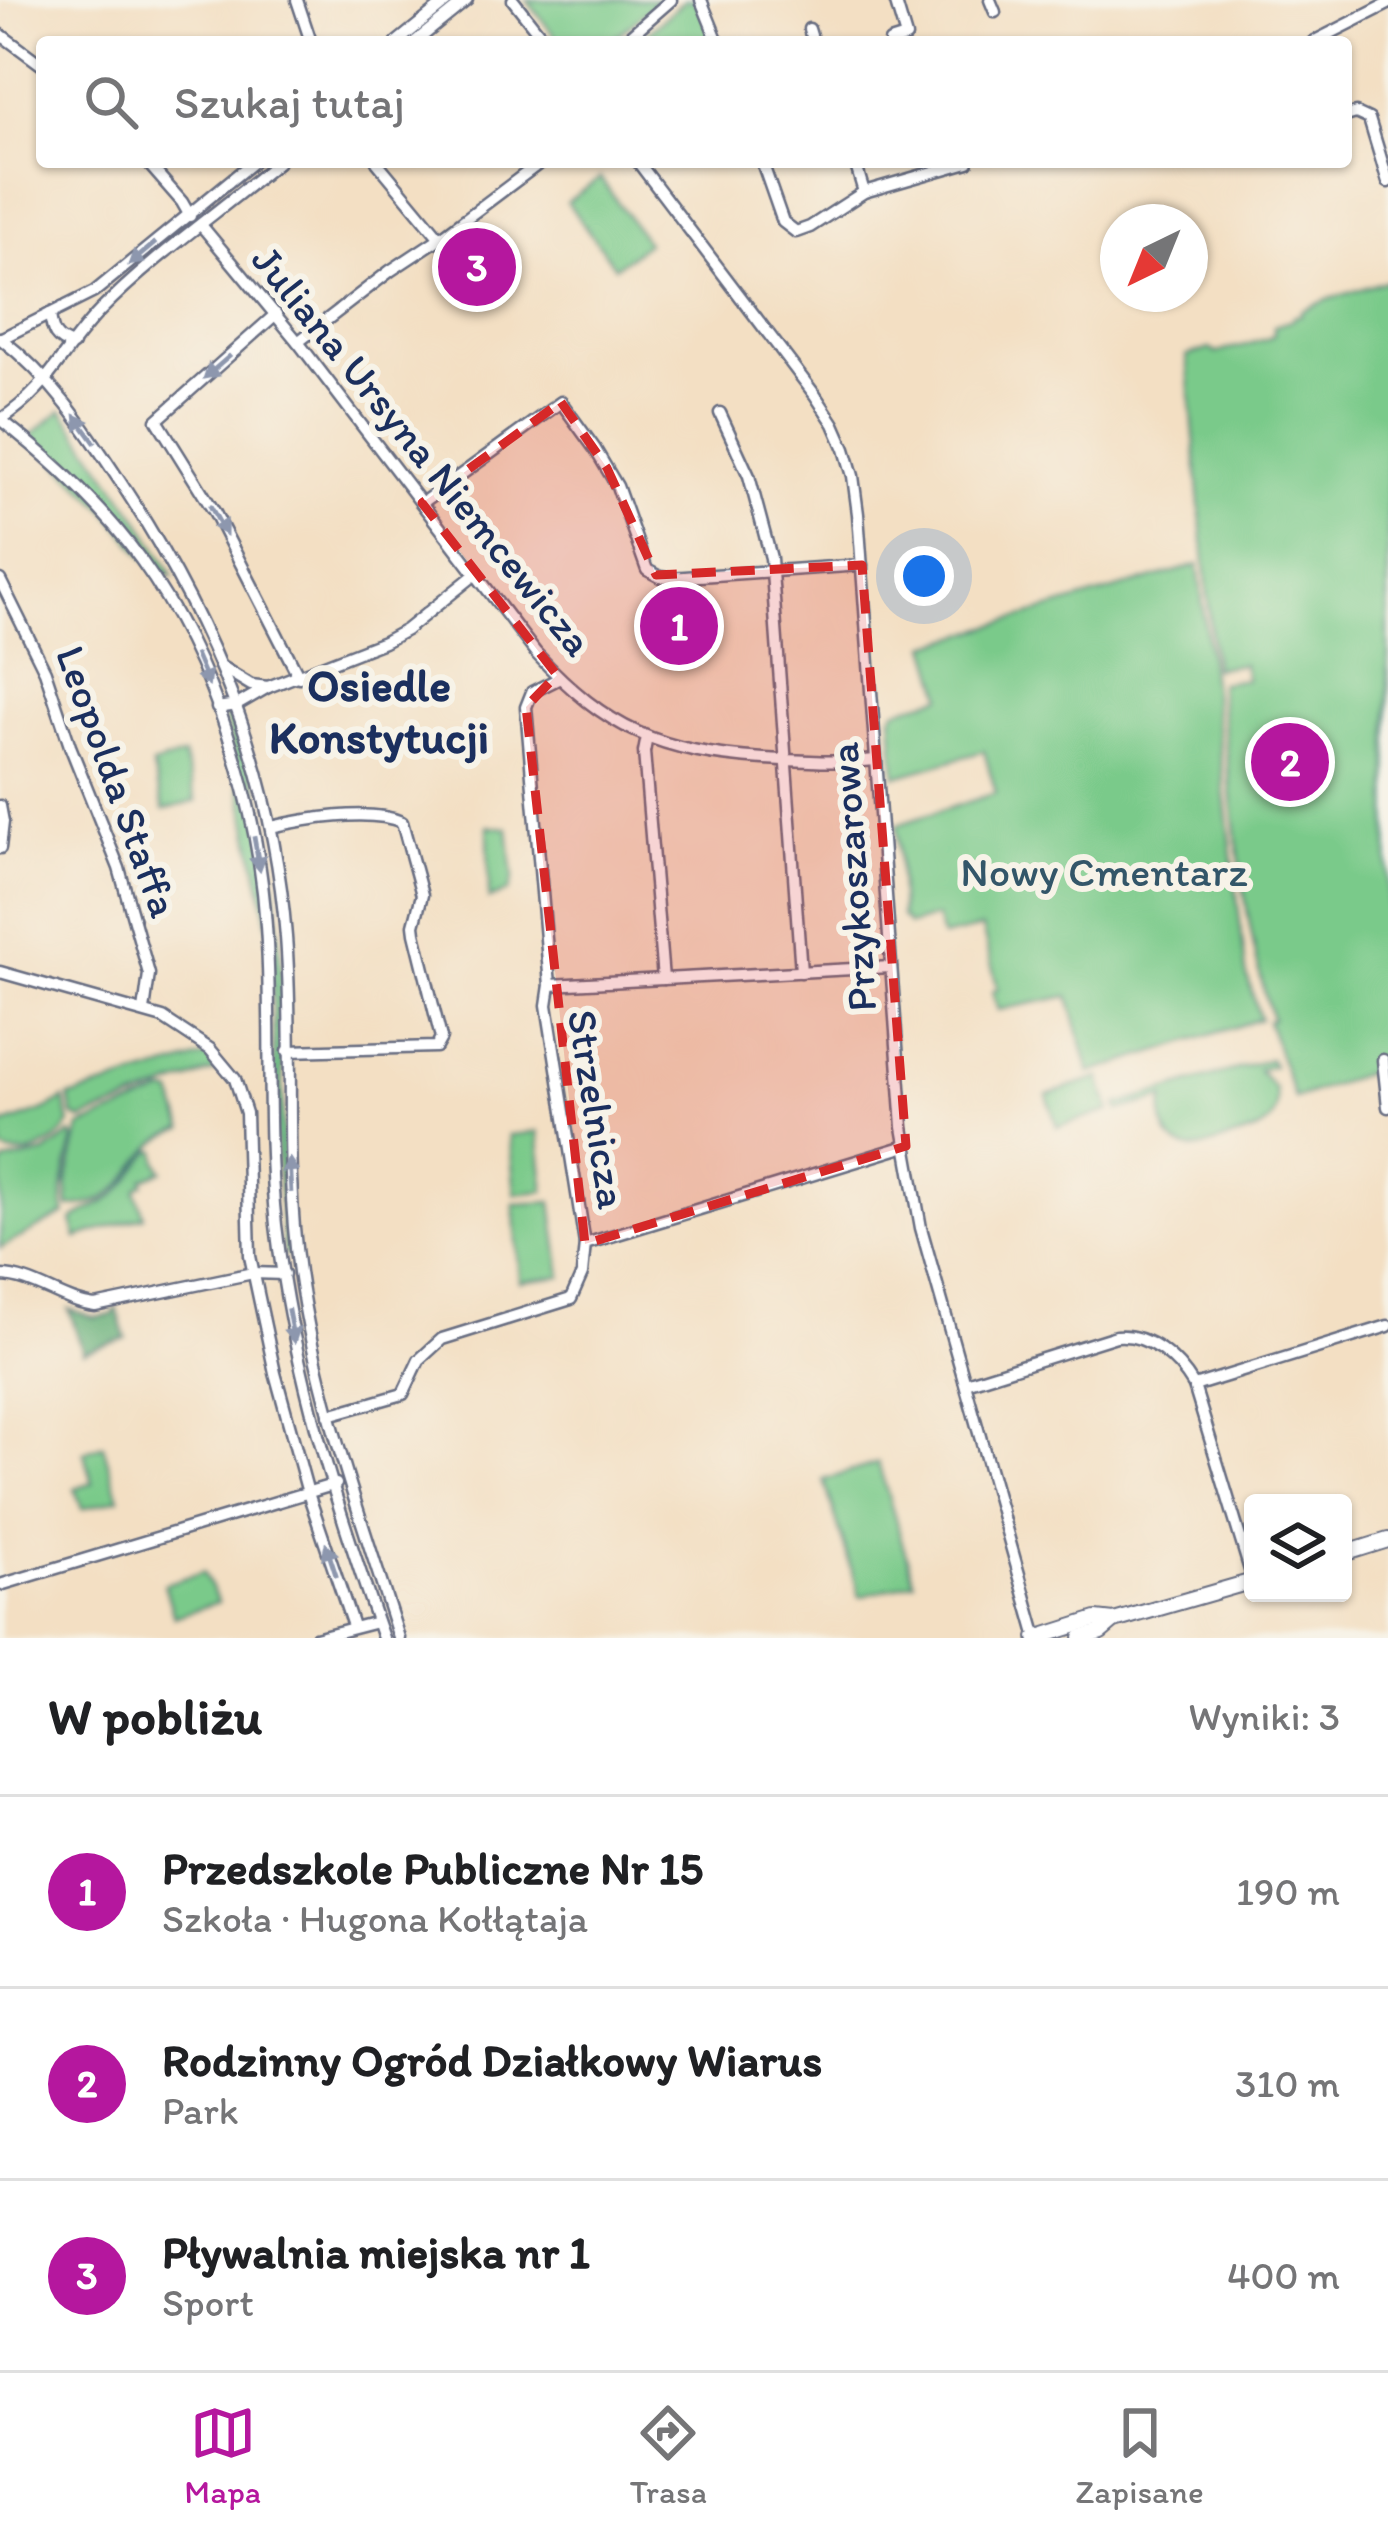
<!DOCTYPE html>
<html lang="pl">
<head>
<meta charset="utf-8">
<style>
	body { margin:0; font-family:Itim,sans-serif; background:#f6f6f6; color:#202124 }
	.controls { position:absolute; right:36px; bottom:36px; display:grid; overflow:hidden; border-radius:12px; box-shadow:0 3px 9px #0004 }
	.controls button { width:108px; height:108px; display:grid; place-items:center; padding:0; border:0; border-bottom:3px solid #e0e0e0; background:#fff; color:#202124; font:60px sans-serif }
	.compass { position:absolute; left:1100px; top:204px; width:108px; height:108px; border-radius:50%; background:#fff; box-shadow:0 3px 9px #0004; rotate:223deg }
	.you { position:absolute; left:924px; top:576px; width:42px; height:42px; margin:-30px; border:9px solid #fff; border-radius:50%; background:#1a73e8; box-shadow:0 0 0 18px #1a73e833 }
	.badge { display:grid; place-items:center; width:78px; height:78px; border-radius:50%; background:#b5179e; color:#fff; font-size:39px; font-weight:700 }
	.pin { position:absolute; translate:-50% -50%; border:6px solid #fff; box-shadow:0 3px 12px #0006 }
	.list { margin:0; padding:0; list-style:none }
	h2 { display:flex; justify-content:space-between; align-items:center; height:156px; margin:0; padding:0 48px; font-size:51px }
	h2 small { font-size:39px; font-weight:400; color:#757577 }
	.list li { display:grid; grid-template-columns:78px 1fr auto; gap:36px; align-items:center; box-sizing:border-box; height:192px; padding:0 48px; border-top:3px solid #e0e0e0 }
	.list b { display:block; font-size:45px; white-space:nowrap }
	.list p { margin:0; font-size:39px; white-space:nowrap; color:#757577 }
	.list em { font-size:39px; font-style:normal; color:#757577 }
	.icon { flex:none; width:66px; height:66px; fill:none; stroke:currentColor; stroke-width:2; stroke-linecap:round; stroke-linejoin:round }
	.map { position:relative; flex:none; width:1388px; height:1638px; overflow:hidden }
	.search { position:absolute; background:#fff; box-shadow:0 3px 9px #0004; left:36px; right:36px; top:36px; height:132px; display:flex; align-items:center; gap:30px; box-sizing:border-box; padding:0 42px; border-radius:12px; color:#757577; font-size:45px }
	.sheet { height:732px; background:#fff }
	nav { display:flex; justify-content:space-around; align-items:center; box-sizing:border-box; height:168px; border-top:3px solid #e0e0e0; background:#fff; font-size:33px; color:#757577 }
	nav a { display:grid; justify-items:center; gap:6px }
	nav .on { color:#b5179e }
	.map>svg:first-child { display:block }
</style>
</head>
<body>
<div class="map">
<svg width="1388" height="1638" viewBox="0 0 1388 1638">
	<rect width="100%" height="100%" fill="#f7f3e8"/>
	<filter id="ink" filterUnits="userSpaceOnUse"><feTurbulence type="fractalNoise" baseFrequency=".00833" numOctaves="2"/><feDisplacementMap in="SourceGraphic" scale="24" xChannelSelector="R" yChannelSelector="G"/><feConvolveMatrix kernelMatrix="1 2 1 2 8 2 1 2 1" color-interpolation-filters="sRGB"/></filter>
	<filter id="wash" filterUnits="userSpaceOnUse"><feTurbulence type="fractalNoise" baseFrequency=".004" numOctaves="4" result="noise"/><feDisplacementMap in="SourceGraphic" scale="48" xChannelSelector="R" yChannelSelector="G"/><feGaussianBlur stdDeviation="2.7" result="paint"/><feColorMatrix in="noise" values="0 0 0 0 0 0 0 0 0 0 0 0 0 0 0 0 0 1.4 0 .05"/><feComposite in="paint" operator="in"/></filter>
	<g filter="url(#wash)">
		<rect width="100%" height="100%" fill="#f3dfc3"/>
		<!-- green -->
		<g fill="#7aca8a" stroke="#4a7c74" stroke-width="3">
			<polygon points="527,0 659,0 610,42 559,42"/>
			<polygon points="685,0 697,0 713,38 705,42 637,42"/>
			<polygon points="600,178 647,243 615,267 567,202"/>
			<path d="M 1388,280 L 1388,1065 L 1295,1099 L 1267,1021 L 1272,1019 C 1240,912 1233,798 1219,688 L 1220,683 L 1246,679 L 1243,664 L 1214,668 L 1187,356 L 1210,349 L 1216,353 L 1267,339 L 1274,335 L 1274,326 L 1293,320 L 1293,317 L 1301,315 L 1301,311 L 1327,300 Z"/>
			<polygon points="62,410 139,519 173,576 157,573 107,511 30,436"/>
			<polygon points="1198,565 1246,972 1260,1019 1090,1073 1069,996 998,1010 992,992 998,989 982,928 942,937 936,917 909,925 901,917 897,825 996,793 984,751 896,776 892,716 896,710 943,696 928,645"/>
			<path d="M 233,711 C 288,849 281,987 283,1132 C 283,1173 288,1213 291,1253 L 288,1256 L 284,1254 L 275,1131 L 272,943 L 225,712 Z"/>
			<polygon points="183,756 196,801 164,810 152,765"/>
			<polygon points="488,826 508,828 513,877 509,891 489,899"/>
			<polygon points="208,1056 219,1069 81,1120 73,1115 69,1097"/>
			<path d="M 1270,1059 L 1273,1066 L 1258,1070 L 1275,1089 C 1277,1099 1278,1107 1273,1117 C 1264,1132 1246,1134 1231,1139 C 1219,1142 1205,1149 1193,1149 C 1164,1147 1159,1120 1165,1098 L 1119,1111 L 1117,1105 Z"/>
			<polygon points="1100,1078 1110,1111 1057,1127 1047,1095"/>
			<path d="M 164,1093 L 173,1094 L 184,1129 C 141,1140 138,1178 106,1197 C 95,1204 82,1206 69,1207 L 67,1182 L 80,1127 Z"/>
			<path d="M 64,1099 L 70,1124 C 56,1145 26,1162 2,1150 L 0,1121 L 3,1125 C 23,1117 46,1112 64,1099 Z"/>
			<polygon points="538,1132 545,1191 515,1194 509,1135"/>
			<path d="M 71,1134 L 74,1138 C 68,1168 59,1183 65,1214 L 0,1248 L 2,1166 L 6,1162 L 45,1153 Z"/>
			<path d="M 153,1150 L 157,1151 L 158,1162 L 163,1171 L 143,1179 L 144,1184 L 138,1187 L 136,1192 L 144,1216 L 77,1238 L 72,1221 C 85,1208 101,1207 115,1195 C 130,1183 138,1164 153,1150 Z"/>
			<polygon points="552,1202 562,1276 520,1281 514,1204"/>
			<polygon points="103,1445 119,1498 82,1509 75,1489 93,1483 84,1452"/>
			<polygon points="878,1463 914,1581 860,1597 824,1480"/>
			<polygon points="203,1572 218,1602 174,1617 164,1584"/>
		</g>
		<!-- forest -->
		<polygon fill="#63ae76" stroke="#3f6e6a" stroke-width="3" points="117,1308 126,1338 83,1352 69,1309 93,1318 112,1315"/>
	</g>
	<g filter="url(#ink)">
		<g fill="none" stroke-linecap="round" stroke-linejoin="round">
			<defs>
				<g id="minor">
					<polyline points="297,0 311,42"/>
					<polyline points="513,0 546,42"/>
					<polyline points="701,0 718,42"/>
					<polyline points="990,0 995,12"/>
					<polyline points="809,29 813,42"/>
					<polyline points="0,34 42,65"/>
					<polyline points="397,42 449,0"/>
					<polyline points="415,42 467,0"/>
					<polyline points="623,42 671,0"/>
					<polyline points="890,42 906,37 895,0"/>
					<polyline points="1313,42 1388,4"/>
					<polyline points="1346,116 1356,113 1369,119 1388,182"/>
					<polyline points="147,162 182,202 190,216"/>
					<polyline points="377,162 440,238 541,162"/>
					<polyline points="638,162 815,395 834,424 845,449 853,476 858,514 903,1127 921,1228 1037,1638"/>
					<polyline points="762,162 783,222 796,232 810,227 864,192 968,162"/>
					<polyline points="855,162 864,192"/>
					<path d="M 201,225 L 298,342 L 536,653 C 607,730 660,752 764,759 C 802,761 839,763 876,760"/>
					<path d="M 50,314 C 52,332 55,340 73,345"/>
					<polyline points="276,314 157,420 215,513 299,677"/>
					<path d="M 0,338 C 52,378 85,428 121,483 C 213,623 273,768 286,937 C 295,1049 283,1160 299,1272 C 317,1398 361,1517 399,1638"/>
					<polyline points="0,339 94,292 253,162"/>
					<polyline points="298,342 390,271 440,238"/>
					<polyline points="720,413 749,476 771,558 801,972"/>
					<path d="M 0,419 C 51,459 103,507 141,560 C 214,661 258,802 266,926 C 273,1025 265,1126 276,1225 C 292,1367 336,1504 383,1638"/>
					<path d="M 0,420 C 51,387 61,351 100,311 C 154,256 219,212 278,162"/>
					<polyline points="422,503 561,402 595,449 617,486 647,570 660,577 670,578 862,565"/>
					<polyline points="0,580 45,671 70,746 119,868 149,974 144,1011"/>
					<polyline points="223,668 251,685 268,687"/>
					<polyline points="560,678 532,692 526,707 550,985 547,1005 585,1244"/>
					<polyline points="217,708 237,705 268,687 384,642 406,630 477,573"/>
					<polyline points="647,737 644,752 663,979"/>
					<polyline points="0,806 3,822 0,848"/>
					<path d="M 271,827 C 305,819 370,808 402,822 L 422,895 L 414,925 L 415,933 L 441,1038 L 436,1047 L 288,1051"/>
					<polyline points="0,972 163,1018 210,1049 235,1079 246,1113 250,1256 275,1373 308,1493 353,1626"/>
					<polyline points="550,985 891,967"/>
					<polyline points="1383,1060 1388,1107"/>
					<path d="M 0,1276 C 34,1276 62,1302 95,1306 L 253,1273 L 284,1274"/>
					<path d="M 966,1383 L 1116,1336 C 1149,1333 1178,1359 1194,1386 L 1253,1580"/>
					<polyline points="1194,1386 1388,1326"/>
					<polyline points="329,1415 403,1394 419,1360 442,1339 571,1299 582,1274 585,1244 906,1146"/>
					<polyline points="0,1585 336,1484"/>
					<polyline points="315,1638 377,1622"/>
				</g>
				<g id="major">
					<polyline points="1343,1554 1388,1540"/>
					<polyline points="1036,1638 1096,1619 1114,1621"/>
					<polyline points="1081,1638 1101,1632 1114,1621 1253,1581"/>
				</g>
			</defs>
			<!-- minor casing -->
			<use href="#minor" stroke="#676d81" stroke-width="15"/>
			<!-- major casing -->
			<use href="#major" stroke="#676d81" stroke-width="18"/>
			<!-- minor -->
			<use href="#minor" stroke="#fff" stroke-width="10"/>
			<!-- major -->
			<use href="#major" stroke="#fff" stroke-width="14"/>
		</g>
		<!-- one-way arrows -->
		<defs><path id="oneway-solid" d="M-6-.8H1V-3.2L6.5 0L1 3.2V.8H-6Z" transform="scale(3)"/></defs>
		<g fill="#8d97ae">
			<use href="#oneway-solid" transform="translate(142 254) rotate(140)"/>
			<use href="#oneway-solid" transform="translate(217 367) rotate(139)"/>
			<use href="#oneway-solid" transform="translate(85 429) rotate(-126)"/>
			<use href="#oneway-solid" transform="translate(218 520) rotate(61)"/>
			<use href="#oneway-solid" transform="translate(202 670) rotate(67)"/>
			<use href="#oneway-solid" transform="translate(257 854) rotate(80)"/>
			<use href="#oneway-solid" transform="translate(290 1175) rotate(-93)"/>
			<use href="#oneway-solid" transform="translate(291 1326) rotate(79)"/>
			<use href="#oneway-solid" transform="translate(331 1560) rotate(-108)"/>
		</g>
	</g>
	<!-- marked area -->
	<path fill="#d62828" fill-opacity="0.2" stroke="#d62828" stroke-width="9" stroke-dasharray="24 15" stroke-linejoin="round" d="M 561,402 L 607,468 L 656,575 L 862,565 L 906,1146 L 585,1244 L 526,707 L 557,675 L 422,503 Z"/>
	<g text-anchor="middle" stroke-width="12" stroke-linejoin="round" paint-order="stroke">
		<!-- street labels -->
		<g font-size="42" fill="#1b2f5e" stroke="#f7f3e8">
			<text transform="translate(423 450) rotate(51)" y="15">Juliana Ursyna Niemcewicza</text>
			<text transform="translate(118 781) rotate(70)" y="15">Leopolda Staffa</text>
			<text transform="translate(852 877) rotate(-94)" y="15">Przykoszarowa</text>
			<text transform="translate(598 1109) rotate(81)" y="15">Strzelnicza</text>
		</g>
		<!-- park labels -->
		<g font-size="42" fill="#335669" stroke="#f7f3e8">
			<text x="1104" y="886">Nowy Cmentarz</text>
		</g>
		<!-- neighbourhood labels -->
		<g font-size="45" font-weight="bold" fill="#1b2f5e" stroke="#f7f3e8">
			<text x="379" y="701">Osiedle<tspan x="379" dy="52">Konstytucji</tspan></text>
		</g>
	</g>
</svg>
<div class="controls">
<button><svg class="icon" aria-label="layers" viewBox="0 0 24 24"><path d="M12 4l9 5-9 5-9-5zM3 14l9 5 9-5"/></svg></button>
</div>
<svg class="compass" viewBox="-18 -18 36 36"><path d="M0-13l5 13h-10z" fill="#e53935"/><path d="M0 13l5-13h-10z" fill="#757577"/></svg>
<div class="you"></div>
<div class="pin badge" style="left:679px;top:626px">1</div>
<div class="pin badge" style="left:1290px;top:762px">2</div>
<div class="pin badge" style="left:477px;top:267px">3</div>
<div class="search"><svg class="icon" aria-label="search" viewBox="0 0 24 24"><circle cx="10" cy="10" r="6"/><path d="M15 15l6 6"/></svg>Szukaj tutaj</div>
</div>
<section class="sheet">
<h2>W pobliżu<small>Wyniki: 3</small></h2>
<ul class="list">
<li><span class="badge">1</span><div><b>Przedszkole Publiczne Nr 15</b><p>Szkoła · Hugona Kołłątaja</p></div><em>190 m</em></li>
<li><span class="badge">2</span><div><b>Rodzinny Ogród Działkowy Wiarus</b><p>Park</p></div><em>310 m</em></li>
<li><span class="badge">3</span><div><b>Pływalnia miejska nr 1</b><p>Sport</p></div><em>400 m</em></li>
</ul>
</section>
<nav>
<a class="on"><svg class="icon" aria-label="map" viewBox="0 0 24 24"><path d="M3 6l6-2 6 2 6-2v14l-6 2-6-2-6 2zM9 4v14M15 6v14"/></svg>Mapa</a>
<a><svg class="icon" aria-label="directions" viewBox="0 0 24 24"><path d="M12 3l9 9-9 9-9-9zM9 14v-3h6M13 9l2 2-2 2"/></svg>Trasa</a>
<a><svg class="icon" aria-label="saved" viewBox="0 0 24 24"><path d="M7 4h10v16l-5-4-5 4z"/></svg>Zapisane</a>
</nav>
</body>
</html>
